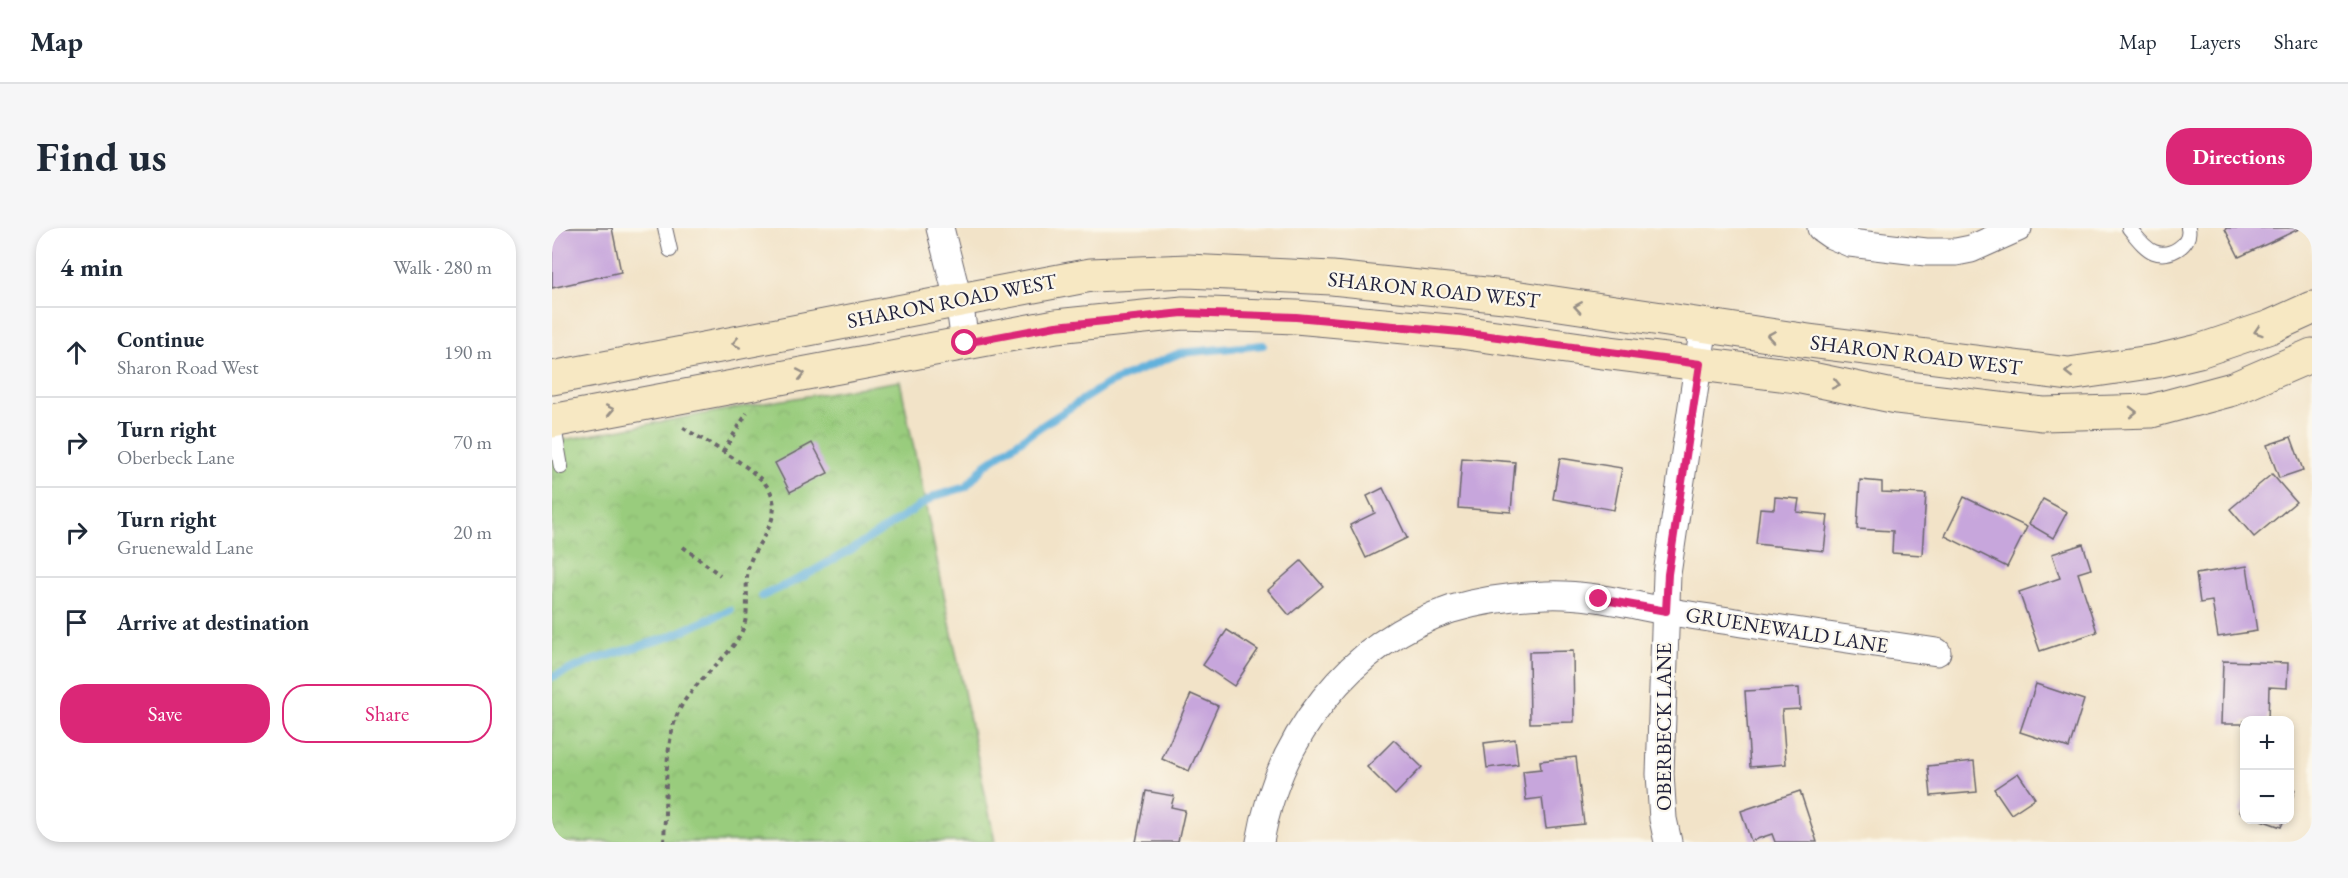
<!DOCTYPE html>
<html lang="en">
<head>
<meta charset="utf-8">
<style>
	body { margin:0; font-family:"EB Garamond",serif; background:#f6f6f7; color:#1f2937 }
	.controls { position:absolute; right:18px; bottom:18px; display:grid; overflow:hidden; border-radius:12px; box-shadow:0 3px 9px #0003 }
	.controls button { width:54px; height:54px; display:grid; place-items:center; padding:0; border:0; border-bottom:2px solid #e0e1e3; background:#fff; color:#1f2937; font:30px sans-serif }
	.stop { position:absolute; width:18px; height:18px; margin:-14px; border:4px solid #db2777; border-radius:50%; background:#fff }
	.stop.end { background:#db2777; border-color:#fff; box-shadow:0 2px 6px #0008 }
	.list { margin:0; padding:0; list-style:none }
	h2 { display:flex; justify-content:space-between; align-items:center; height:78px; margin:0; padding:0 24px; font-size:26px }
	h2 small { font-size:20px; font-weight:400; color:#747a83 }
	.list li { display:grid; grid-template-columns:39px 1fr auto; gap:18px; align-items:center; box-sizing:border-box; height:90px; padding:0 24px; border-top:2px solid #e0e1e3 }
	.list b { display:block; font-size:22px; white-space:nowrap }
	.list p { margin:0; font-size:20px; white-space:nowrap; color:#747a83 }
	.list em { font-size:20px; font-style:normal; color:#747a83 }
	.actions { display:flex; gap:12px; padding:18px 24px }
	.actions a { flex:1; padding:14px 0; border:2px solid #db2777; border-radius:24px; text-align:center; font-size:21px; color:#db2777 }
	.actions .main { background:#db2777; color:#fff }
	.icon { flex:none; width:33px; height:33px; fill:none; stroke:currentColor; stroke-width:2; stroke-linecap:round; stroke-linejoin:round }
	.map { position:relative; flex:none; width:1760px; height:614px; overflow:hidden; border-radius:24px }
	header { display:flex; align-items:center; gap:36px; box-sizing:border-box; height:84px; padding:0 30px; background:#fff; border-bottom:2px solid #e0e1e3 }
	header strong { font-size:28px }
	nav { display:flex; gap:33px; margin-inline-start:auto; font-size:21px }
	.intro { display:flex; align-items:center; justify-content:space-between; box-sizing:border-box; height:144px; padding:0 36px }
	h1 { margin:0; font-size:42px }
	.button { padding:15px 27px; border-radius:24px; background:#db2777; color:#fff; font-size:21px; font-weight:700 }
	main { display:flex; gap:36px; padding:0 36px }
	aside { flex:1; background:#fff; border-radius:24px; box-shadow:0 3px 9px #0003 }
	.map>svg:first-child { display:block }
</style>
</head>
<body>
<header>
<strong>Map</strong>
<nav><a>Map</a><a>Layers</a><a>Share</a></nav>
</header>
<div class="intro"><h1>Find us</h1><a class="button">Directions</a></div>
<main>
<aside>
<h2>4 min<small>Walk · 280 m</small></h2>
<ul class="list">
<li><svg class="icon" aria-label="ahead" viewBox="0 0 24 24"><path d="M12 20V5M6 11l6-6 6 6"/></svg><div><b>Continue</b><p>Sharon Road West</p></div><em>190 m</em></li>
<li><svg class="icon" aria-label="right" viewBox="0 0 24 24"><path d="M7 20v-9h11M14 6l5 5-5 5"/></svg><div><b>Turn right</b><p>Oberbeck Lane</p></div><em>70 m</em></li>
<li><svg class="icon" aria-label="right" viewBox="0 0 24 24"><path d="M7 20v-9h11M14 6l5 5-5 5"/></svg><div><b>Turn right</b><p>Gruenewald Lane</p></div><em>20 m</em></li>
<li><svg class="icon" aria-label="arrive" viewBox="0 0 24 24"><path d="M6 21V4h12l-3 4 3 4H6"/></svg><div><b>Arrive at destination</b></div></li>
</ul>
<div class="actions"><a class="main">Save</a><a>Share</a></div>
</aside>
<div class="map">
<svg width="1760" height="614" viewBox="0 0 1760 614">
	<defs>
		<pattern id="park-crowns" width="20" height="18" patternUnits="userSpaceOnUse" patternTransform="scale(1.5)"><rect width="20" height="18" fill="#99cc7d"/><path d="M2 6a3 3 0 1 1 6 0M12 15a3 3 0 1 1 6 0" fill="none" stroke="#84af6d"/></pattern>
	</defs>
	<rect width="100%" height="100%" fill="#fbf7ec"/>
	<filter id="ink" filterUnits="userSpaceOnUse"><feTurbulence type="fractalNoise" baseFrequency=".0167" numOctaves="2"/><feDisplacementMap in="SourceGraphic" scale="12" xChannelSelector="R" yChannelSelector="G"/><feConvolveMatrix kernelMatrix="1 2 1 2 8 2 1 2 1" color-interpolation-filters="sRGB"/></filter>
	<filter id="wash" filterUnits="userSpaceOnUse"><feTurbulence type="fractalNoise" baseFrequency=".008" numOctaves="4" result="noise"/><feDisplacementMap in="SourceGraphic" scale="24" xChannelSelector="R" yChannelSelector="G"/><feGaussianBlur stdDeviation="1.35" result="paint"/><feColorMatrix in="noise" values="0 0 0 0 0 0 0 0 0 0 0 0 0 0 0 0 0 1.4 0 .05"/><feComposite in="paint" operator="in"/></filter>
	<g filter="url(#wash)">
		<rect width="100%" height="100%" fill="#f2e3c8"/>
		<!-- park -->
		<polygon fill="url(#park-crowns)" stroke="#5e775c" stroke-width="1.5" points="348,153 443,614 0,614 0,214 200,177"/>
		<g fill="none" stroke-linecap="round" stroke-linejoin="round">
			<!-- stream -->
			<g stroke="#62b1dc" stroke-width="8">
				<polyline points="210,368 251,349 307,317 383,268 414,259 433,237 488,199 555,156 628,125 711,117"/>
				<polyline points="0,449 42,432 114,410 178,382"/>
			</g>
		</g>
		<g id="blocks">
			<!-- building -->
			<g fill="#c7a6dc">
				<polygon points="0,0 60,0 69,44 0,60"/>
				<polygon points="1675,0 1749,0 1687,29 1673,1"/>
				<polygon points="1739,209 1751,242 1727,250 1715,217"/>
				<polygon points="260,215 276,245 238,264 223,235"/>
				<polygon points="910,230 963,234 959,284 906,280"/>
				<polygon points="1008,230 1070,240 1062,282 1001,271"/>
				<polygon points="1720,246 1744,274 1702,309 1678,281"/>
				<polygon points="1308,252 1330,254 1330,264 1374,266 1370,327 1340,325 1341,303 1305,301"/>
				<polygon points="831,260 855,310 814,330 798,297 823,285 815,268"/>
				<polygon points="1223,269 1247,271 1245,284 1276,287 1272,323 1204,316 1208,280 1222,281"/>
				<polygon points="1412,269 1475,299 1455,339 1393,308"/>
				<polygon points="1491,271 1515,284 1501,310 1477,296"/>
				<polygon points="1531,316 1539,341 1526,345 1545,404 1488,423 1467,364 1508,350 1500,326"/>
				<polygon points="749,333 771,358 737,387 716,362"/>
				<polygon points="1695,338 1705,403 1666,409 1660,373 1648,375 1644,346"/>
				<polygon points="675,402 706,422 682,458 651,437"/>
				<polygon points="1021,423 1022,494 978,495 977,424"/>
				<polygon points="1671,433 1736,435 1735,460 1717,459 1716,493 1692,493 1692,496 1669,496"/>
				<polygon points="1484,456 1532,472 1517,520 1468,504"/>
				<polygon points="1247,460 1248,481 1230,482 1234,536 1198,539 1193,463"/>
				<polygon points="639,466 666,478 637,543 610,531"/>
				<polygon points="963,511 966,536 935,540 932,515"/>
				<polygon points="842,512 870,539 843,567 815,539"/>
				<polygon points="1024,529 1032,596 994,600 990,570 974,572 971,543 989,541 988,533"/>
				<polygon points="1422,533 1425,564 1379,568 1376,538"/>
				<polygon points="1466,545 1483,570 1459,586 1442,561"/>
				<polygon points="1738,561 1743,562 1738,576"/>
				<polygon points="594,563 622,568 619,579 633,582 626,614 584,614"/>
				<polygon points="1248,563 1265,614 1223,614 1220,606 1199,613 1189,583"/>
				<polygon points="1692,569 1692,586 1687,584"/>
				<polygon points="1709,592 1732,592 1729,599"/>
			</g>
		</g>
	</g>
	<g filter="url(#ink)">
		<use href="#blocks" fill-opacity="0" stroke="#6b666c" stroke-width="1.5"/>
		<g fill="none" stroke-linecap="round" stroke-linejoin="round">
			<defs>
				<g id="lane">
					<polyline points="113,0 118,22"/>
					<path d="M 1577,0 C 1584,8 1592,20 1602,24 C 1617,30 1640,17 1636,0"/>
					<polyline points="1,193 9,239"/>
				</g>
				<g id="street">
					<polyline points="388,0 408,79 413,115"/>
					<polyline points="1269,0 1279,7 1298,15 1374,24 1404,24 1419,21 1466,0"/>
					<path d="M 708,614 C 726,510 797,414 900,381 C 931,372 963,368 994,367 C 1038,365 1082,378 1125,385 C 1211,398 1298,412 1385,424"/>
					<polyline points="1116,614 1111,591 1108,546 1115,346 1152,97"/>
				</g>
				<g id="secondary">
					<polyline points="0,150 539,47 636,43 780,50 962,69 1257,113 1517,146 1605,133 1647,123 1718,99 1760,80"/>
					<polyline points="0,193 504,98 631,85 744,89 908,104 1050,124 1245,148 1345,169 1491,186 1599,183 1681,161 1760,127"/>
				</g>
			</defs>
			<!-- lane casing -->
			<use href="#lane" stroke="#6b666c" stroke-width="16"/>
			<!-- street casing -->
			<use href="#street" stroke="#6b666c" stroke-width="29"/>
			<!-- secondary casing -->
			<use href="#secondary" stroke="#6b666c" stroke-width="35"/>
			<!-- path -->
			<g stroke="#6b666c" stroke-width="4" stroke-dasharray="4.5 4.5" stroke-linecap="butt">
				<polyline points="171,224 195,185"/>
				<polyline points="131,319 168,347"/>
				<path d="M 112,614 C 114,579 112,517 125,487 C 139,453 174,435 189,405 C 200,384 191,359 197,337 C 205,312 230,294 219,265 C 210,242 150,212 128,198"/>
			</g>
			<!-- lane -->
			<use href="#lane" stroke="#fff" stroke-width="14"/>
			<!-- street -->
			<use href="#street" stroke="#fff" stroke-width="27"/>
			<!-- secondary -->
			<use href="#secondary" stroke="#f7e8c3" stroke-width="33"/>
		</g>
		<!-- one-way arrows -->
		<defs><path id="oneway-chevron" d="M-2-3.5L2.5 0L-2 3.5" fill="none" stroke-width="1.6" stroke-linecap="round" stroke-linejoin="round" transform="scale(1.5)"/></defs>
		<g stroke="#978f86">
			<use href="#oneway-chevron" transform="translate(1026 79) rotate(-171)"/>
			<use href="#oneway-chevron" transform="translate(1706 103) rotate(162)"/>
			<use href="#oneway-chevron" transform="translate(1219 108) rotate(-171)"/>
			<use href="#oneway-chevron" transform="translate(184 115) rotate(169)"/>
			<use href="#oneway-chevron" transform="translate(1517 144) rotate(180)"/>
			<use href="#oneway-chevron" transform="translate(249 146) rotate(-11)"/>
			<use href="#oneway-chevron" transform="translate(1284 156) rotate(12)"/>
			<use href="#oneway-chevron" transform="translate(58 182) rotate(-11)"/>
			<use href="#oneway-chevron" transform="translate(1581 184) rotate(-1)"/>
		</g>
	</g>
	<g fill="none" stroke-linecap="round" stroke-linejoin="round" filter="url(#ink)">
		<!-- route -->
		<polyline stroke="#db2777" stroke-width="8" points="413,115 504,98 631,85 744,89 908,104 1148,136 1116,346 1114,383 1047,371"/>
	</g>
	<g text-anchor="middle" stroke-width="4.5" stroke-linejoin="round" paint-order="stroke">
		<!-- street labels -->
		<g font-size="21" fill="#22223b" stroke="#fbf7ec">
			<text transform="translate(882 62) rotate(6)" y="7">SHARON ROAD WEST</text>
			<text transform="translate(400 73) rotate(-11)" y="7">SHARON ROAD WEST</text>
			<text transform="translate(1364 127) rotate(7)" y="7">SHARON ROAD WEST</text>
			<text transform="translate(1235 402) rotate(9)" y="7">GRUENEWALD LANE</text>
			<text transform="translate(1112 499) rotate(-90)" y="7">OBERBECK LANE</text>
		</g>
	</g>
</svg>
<div class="controls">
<button>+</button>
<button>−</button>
</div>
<div class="stop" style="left:413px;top:115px"></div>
<div class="stop end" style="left:1047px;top:371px"></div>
</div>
</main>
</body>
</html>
